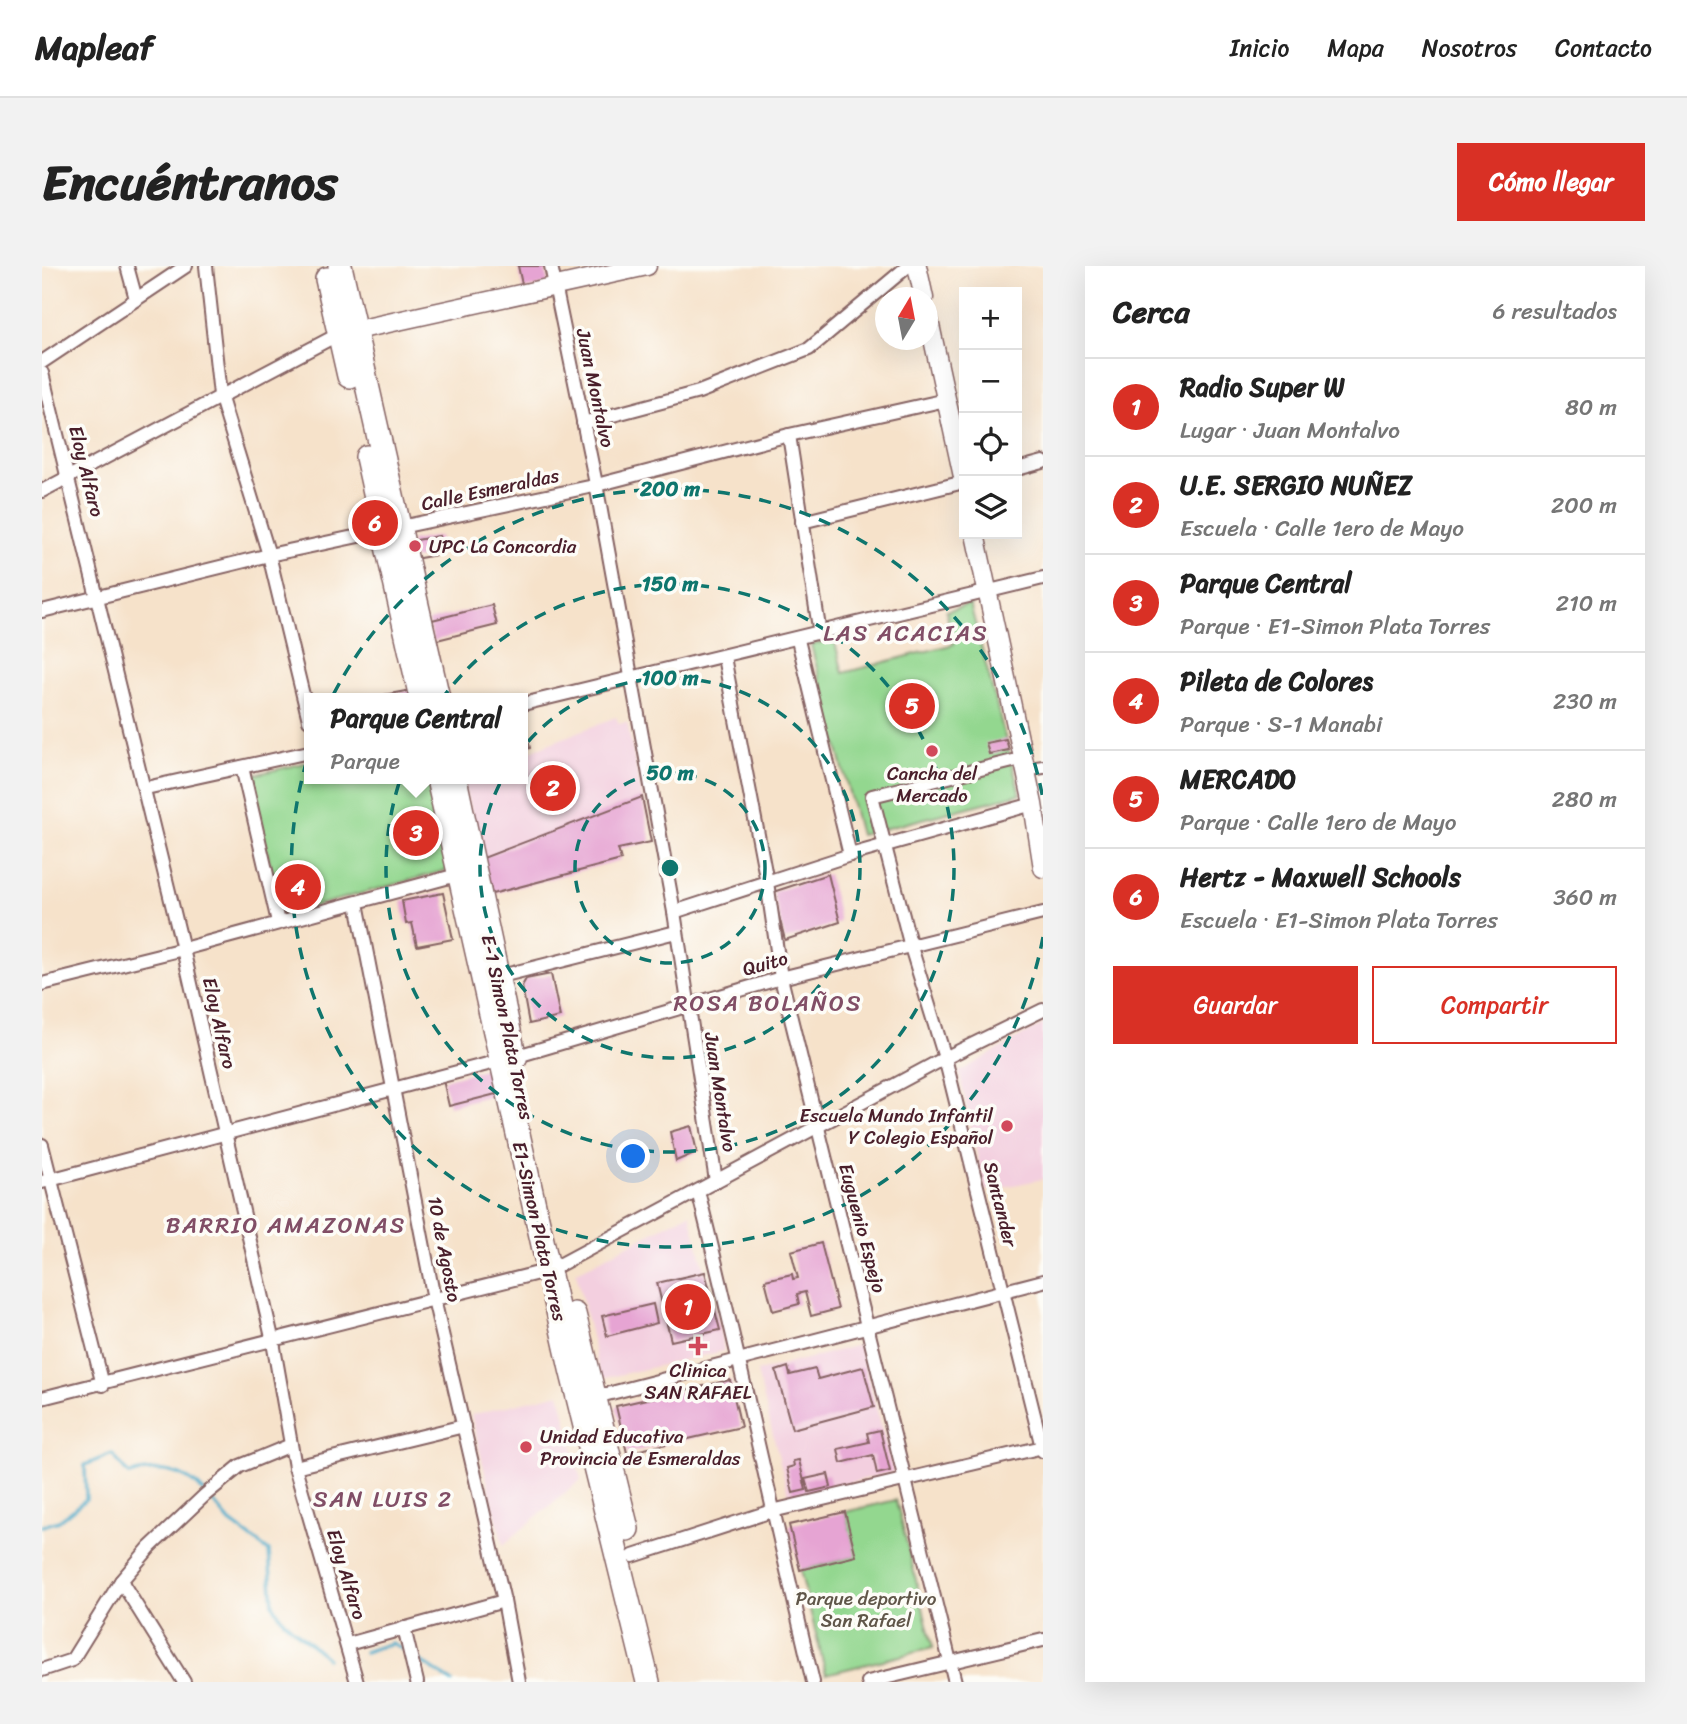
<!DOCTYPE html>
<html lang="es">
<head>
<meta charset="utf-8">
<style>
	body { margin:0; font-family:Sriracha,sans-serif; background:#f2f2f2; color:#222 }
	.controls { position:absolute; right:21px; top:21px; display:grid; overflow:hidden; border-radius:0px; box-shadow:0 7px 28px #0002 }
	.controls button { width:63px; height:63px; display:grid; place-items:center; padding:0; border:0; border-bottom:2px solid #e0e0e0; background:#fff; color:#222; font:35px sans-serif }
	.compass { position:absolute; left:833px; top:21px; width:63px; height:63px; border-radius:50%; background:#fff; box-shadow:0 7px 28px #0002; rotate:10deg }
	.you { position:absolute; left:592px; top:891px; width:24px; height:24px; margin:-18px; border:5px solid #fff; border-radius:50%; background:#1a73e8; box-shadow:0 0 0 10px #1a73e833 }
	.badge { display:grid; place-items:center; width:46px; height:46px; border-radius:50%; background:#d93025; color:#fff; font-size:23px; font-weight:700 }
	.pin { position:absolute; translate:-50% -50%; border:4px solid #fff; box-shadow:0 2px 7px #0006 }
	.popup { position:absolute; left:262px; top:427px; width:224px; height:91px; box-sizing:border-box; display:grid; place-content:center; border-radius:0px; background:#fff; filter:drop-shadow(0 2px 5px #0005); font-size:23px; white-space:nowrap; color:#767676 }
	.popup b { font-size:26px; color:#222 }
	.popup::after { content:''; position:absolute; left:50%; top:100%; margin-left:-14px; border:14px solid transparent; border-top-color:#fff }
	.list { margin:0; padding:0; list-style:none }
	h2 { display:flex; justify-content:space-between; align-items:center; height:91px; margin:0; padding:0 28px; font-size:30px }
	h2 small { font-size:23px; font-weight:400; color:#767676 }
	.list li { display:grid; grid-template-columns:46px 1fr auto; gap:21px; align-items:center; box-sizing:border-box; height:98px; padding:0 28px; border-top:2px solid #e0e0e0 }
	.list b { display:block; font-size:26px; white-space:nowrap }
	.list p { margin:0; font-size:23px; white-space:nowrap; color:#767676 }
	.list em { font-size:23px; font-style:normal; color:#767676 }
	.actions { display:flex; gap:14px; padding:21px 28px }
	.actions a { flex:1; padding:16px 0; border:2px solid #d93025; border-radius:0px; text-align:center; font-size:24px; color:#d93025 }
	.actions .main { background:#d93025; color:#fff }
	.icon { flex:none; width:38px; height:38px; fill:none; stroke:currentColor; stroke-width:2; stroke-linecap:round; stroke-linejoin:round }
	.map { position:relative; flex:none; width:1001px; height:1416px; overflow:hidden; border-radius:0px }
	header { display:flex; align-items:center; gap:42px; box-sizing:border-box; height:98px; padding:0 35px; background:#fff; border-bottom:2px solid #e0e0e0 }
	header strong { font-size:33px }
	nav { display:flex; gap:38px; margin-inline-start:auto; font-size:24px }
	.intro { display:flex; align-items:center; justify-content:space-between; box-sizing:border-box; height:168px; padding:0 42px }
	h1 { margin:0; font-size:49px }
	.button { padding:18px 32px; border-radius:0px; background:#d93025; color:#fff; font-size:24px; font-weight:700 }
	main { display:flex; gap:42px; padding:0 42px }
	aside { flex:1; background:#fff; border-radius:0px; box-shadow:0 7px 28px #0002 }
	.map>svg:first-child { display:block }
</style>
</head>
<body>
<header>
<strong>Mapleaf</strong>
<nav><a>Inicio</a><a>Mapa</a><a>Nosotros</a><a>Contacto</a></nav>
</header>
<div class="intro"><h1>Encuéntranos</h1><a class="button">Cómo llegar</a></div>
<main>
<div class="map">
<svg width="1001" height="1416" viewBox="0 0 1001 1416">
	<rect width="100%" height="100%" fill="#fdfcf7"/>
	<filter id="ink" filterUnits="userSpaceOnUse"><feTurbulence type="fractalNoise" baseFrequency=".0143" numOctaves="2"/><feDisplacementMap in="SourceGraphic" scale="14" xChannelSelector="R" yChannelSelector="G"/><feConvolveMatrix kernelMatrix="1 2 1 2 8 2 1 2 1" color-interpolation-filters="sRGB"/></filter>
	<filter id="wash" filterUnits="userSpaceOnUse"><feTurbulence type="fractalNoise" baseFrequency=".00686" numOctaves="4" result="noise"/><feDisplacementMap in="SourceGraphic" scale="28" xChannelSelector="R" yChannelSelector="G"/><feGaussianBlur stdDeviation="1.57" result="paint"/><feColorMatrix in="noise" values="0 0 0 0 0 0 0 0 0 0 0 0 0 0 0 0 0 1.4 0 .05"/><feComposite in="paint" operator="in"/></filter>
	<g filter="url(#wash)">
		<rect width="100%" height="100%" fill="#f6e2ca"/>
		<!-- built -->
		<g fill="#f3cfdf">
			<polygon points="574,451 577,458 585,456 600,531 441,592 420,513 481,513 481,488"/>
			<polygon points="1001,758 1001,913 943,925 917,806"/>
			<polygon points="648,947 663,1006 615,1017 629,1075 678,1064 682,1085 559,1113 534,1006"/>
			<polygon points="817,1079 852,1206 747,1231 715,1106"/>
			<polygon points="518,1127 539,1214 461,1279 429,1149"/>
		</g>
		<!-- green -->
		<g fill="#93d78f" stroke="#6e7b5d" stroke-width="2">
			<polygon points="928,338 978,528 818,569 769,379 792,373 801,407 912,378 904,345"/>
			<polygon points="267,496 267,513 388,513 409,603 240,649 207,510"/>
			<polygon points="854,1234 891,1382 784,1408 758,1304 813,1290 803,1246"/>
		</g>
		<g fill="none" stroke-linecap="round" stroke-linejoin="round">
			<!-- stream -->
			<g stroke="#47a7c6" stroke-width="3.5">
				<polyline points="167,1231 188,1256 227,1285 231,1339 242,1355 285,1392"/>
				<path d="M 0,1260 L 17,1255 L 44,1233 L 43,1199 L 70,1188 L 87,1209 C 114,1200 143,1204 162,1226"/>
				<polyline points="323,1386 350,1377 365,1386"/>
				<polyline points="374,1392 410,1416"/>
			</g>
		</g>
		<g id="blocks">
			<!-- building -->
			<g fill="#e6a4d3">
				<polygon points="476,0 503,0 506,18 481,23"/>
				<polygon points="397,270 400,288 372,293 369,275"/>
				<polygon points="450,339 455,359 391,375 386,355"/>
				<polygon points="370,424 372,432 332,432 331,431"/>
				<polygon points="481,454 488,482 481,485"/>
				<polygon points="964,473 967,484 947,488 944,477"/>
				<polygon points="600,531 609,576 576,583 579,594 450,628 441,592"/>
				<polygon points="786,608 798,656 743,674 731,626"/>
				<polygon points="401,627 411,673 375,680 370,657 364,658 360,635"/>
				<polygon points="509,708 518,751 487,758 480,720 484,713"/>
				<polygon points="453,800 458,827 407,840 401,814"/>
				<polygon points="649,860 655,886 634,895 628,866"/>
				<polygon points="779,977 796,1043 769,1050 763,1026 755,1028 757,1038 731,1045 723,1014 750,1008 751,1013 756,1012 749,985"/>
				<polygon points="663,1006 678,1064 629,1075 615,1017"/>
				<polygon points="611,1038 615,1057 565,1070 560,1050"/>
				<polygon points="746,1101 748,1109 773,1103 776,1113 821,1101 832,1141 750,1163 734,1105"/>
				<polygon points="688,1114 699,1161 585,1187 574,1140"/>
				<polygon points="838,1164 848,1205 835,1208 831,1189 799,1197 796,1183 827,1176 825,1167"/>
				<polygon points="757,1194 764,1224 751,1227 745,1202 752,1200 751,1195"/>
				<polygon points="786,1208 789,1221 767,1226 763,1213"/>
				<polygon points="803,1246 814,1290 758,1304 747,1259"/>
			</g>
		</g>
	</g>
	<g filter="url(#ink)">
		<use href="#blocks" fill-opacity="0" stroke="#866363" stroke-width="2"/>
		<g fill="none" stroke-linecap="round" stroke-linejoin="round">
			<defs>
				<g id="street">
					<polyline points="85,0 94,33"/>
					<polyline points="164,0 178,129 227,289 267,454"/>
					<polyline points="509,0 554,218 632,646 674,915"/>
					<polyline points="0,96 144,0"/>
					<polyline points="0,107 141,683 231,1076 253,1201 315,1416"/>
					<polyline points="541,157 657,126 767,83 866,0"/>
					<polyline points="747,169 778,368"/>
					<polyline points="975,203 1001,196"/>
					<polyline points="0,225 297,68"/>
					<polyline points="760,256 922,216"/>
					<polyline points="0,345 227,289 547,221 747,169 904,134"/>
					<polyline points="756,374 808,589"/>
					<polyline points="682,391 725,616 739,712 913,1416"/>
					<polyline points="481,438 1001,312"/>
					<polyline points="979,493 830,530 869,681 903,792 1001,1185"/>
					<polyline points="200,501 236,656"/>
					<polyline points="982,504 1001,501"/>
					<polyline points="104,522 267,486"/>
					<polyline points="315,637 392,1033 462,1335 477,1416"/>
					<polyline points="632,646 808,589 991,538"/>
					<polyline points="455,711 634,666"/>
					<polyline points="0,718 141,683 415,609"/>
					<polyline points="0,879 61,1119"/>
					<polyline points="0,916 472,791 739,712 1001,647"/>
					<path d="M 656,925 C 697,1088 732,1252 771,1416"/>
					<polyline points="0,1132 508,1004 903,792 1001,744"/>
					<polyline points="550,1132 1001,1015"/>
					<polyline points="253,1201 422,1160"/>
					<polyline points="591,1290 730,1245 1001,1181"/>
					<polyline points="79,1315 142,1416"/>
					<polyline points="362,1362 375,1416"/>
					<polyline points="306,1378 462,1335"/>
					<polyline points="0,1404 30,1394 79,1315 108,1281 163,1229 198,1200 249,1179"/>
					<polyline points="826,1416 1001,1374"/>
				</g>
				<g id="secondary">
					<polyline points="875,0 882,32"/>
					<polyline points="886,50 922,215"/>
					<polyline points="301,67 605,0"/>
					<polyline points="933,268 991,538 1001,602"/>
				</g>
				<g id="highway">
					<polyline points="298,0 396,432"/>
					<polyline points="285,13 307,110"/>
					<polyline points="325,191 379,432"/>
					<polyline points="396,513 529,1103 606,1416"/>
					<polyline points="413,513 473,793"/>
					<polyline points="532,1048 585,1263"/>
				</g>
			</defs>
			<!-- street casing -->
			<use href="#street" stroke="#866363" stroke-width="16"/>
			<!-- secondary casing -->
			<use href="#secondary" stroke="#866363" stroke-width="21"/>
			<!-- highway casing -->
			<use href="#highway" stroke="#866363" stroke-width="26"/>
			<!-- street -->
			<use href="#street" stroke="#fff" stroke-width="12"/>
			<!-- secondary -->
			<use href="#secondary" stroke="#fff" stroke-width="18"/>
			<!-- highway -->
			<use href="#highway" stroke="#fff" stroke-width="23"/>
		</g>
	</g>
	<!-- distance rings -->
	<g fill="none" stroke="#0f766e" stroke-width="3.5" stroke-dasharray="12 9">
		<circle cx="628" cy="602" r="95"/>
		<circle cx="628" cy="602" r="190"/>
		<circle cx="628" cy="602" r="284"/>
		<path d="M1001 671A379 379 0 1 1 1001 533"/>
	</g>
	<!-- markers -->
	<g fill="#d1495b" stroke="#fdfcf7" stroke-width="2.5">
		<circle cx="373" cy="280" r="7"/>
		<circle cx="890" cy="485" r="7"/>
		<circle cx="965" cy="860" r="7"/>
		<path d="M652.5 1069.5h7v7h7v7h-7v7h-7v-7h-7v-7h7z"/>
		<circle cx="484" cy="1181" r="7"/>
	</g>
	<g text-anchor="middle" stroke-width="7" stroke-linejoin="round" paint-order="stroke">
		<!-- street labels -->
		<g font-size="19" fill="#4a1f2b" stroke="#fdfcf7">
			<text transform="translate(554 122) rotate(78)" y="7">Juan Montalvo</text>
			<text transform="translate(45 205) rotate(76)" y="7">Eloy Alfaro</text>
			<text transform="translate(448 223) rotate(-12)" y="7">Calle Esmeraldas</text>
			<text transform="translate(723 697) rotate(-15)" y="7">Quito</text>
			<text transform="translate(178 757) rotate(77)" y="7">Eloy Alfaro</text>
			<text transform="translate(466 761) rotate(78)" y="7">E-1 Simon Plata Torres</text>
			<text transform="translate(679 826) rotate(81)" y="7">Juan Montalvo</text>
			<text transform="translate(959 938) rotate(76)" y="7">Santander</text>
			<text transform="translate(821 962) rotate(75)" y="7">Euguenio Espejo</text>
			<text transform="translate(498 965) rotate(77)" y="7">E1-Simon Plata Torres</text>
			<text transform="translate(403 983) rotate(79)" y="7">10 de Agosto</text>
			<text transform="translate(305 1308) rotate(73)" y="7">Eloy Alfaro</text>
		</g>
		<!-- poi labels -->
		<g font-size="19" fill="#4a1f2b" stroke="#fdfcf7" text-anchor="start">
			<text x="387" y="287">UPC La Concordia</text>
			<text x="890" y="514" text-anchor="middle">Cancha del<tspan x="890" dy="22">Mercado</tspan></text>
			<text x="951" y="856" text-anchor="end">Escuela Mundo Infantil<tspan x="951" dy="22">Y Colegio Español</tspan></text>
			<text x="656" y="1111" text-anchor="middle">Clinica<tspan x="656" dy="22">SAN RAFAEL</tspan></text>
			<text x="498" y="1177">Unidad Educativa<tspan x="498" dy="22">Provincia de Esmeraldas</tspan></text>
		</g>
		<!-- park labels -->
		<g font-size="19" fill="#605649" stroke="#fdfcf7">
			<text x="824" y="1339">Parque deportivo<tspan x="824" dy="22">San Rafael</tspan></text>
		</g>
		<!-- quarter labels -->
		<g font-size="23" letter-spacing="2" fill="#814e66" stroke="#fdfcf7">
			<text x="864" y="375">LAS ACACIAS</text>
			<text x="726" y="745">ROSA BOLAÑOS</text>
			<text x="244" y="967">BARRIO AMAZONAS</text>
			<text x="341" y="1241">SAN LUIS 2</text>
		</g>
	</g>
	<circle cx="628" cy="602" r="10" fill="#0f766e" stroke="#fdfcf7" stroke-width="3.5"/>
	<g font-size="21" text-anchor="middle" font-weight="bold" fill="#0f766e" stroke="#fdfcf7" stroke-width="7" stroke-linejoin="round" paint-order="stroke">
		<text x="628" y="230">200 m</text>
		<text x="628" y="325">150 m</text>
		<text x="628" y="419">100 m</text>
		<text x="628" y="514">50 m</text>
	</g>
</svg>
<div class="controls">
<button>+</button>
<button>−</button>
<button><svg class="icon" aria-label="locate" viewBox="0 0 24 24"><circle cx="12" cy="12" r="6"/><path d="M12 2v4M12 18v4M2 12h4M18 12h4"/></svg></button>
<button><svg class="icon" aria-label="layers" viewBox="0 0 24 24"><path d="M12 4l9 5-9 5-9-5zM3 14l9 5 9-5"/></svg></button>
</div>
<svg class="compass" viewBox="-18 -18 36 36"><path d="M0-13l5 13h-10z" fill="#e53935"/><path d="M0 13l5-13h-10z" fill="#767676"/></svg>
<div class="you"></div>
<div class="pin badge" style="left:646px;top:1041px">1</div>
<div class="pin badge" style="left:511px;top:522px">2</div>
<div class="pin badge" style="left:374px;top:567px">3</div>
<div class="popup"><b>Parque Central</b>Parque</div>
<div class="pin badge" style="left:256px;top:621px">4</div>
<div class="pin badge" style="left:870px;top:440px">5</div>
<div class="pin badge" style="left:333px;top:257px">6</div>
</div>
<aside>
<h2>Cerca<small>6 resultados</small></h2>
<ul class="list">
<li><span class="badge">1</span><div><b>Radio Super W</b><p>Lugar · Juan Montalvo</p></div><em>80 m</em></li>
<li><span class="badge">2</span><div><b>U.E. SERGIO NUÑEZ</b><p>Escuela · Calle 1ero de Mayo</p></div><em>200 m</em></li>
<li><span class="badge">3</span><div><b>Parque Central</b><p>Parque · E1-Simon Plata Torres</p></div><em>210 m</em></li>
<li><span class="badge">4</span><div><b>Pileta de Colores</b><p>Parque · S-1 Manabi</p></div><em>230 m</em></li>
<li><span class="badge">5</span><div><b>MERCADO</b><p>Parque · Calle 1ero de Mayo</p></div><em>280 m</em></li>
<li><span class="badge">6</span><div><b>Hertz - Maxwell Schools</b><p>Escuela · E1-Simon Plata Torres</p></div><em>360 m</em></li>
</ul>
<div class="actions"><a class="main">Guardar</a><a>Compartir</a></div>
</aside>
</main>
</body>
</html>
